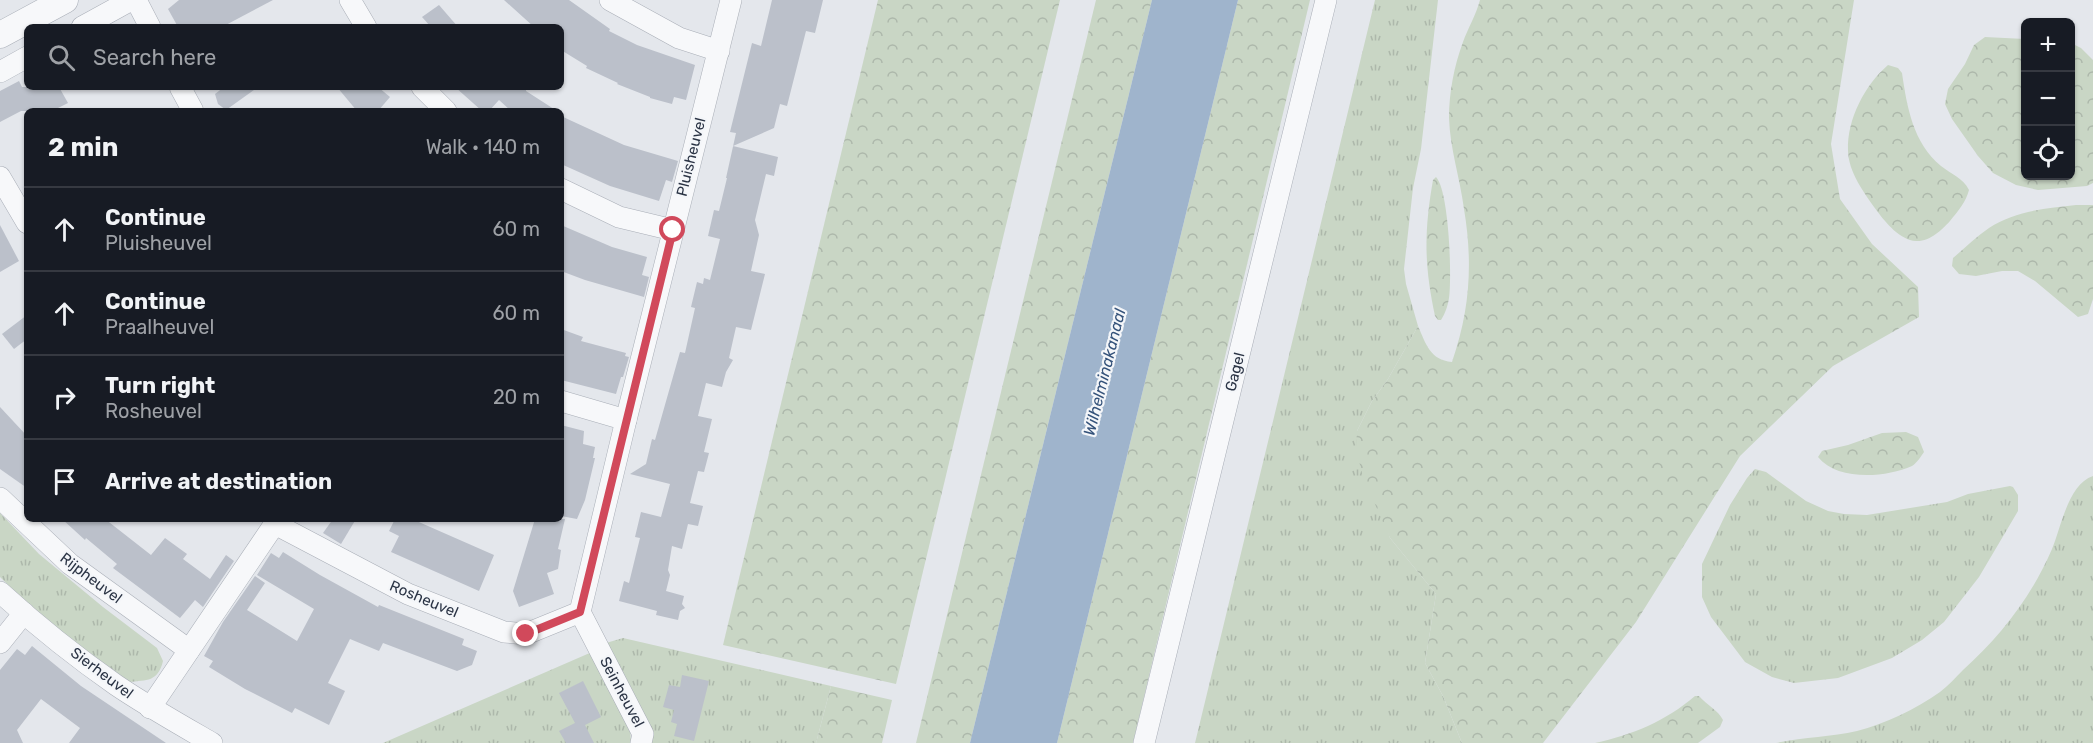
<!DOCTYPE html>
<html lang="en">
<head>
<meta charset="utf-8">
<style>
	body { margin:0; font-family:Rubik,sans-serif; background:#20242c; color:#f1f3f6 }
	.controls { position:absolute; right:18px; top:18px; display:grid; overflow:hidden; border-radius:9px; box-shadow:0 2px 4px #0004 }
	.controls button { width:54px; height:54px; display:grid; place-items:center; padding:0; border:0; border-bottom:2px solid #363941; background:#171b24; color:#f1f3f6; font:30px sans-serif }
	.stop { position:absolute; width:18px; height:18px; margin:-14px; border:4px solid #d1495b; border-radius:50%; background:#fff }
	.stop.end { background:#d1495b; border-color:#fff; box-shadow:0 2px 6px #0008 }
	.list { margin:0; padding:0; list-style:none }
	h2 { display:flex; justify-content:space-between; align-items:center; height:78px; margin:0; padding:0 24px; font-size:26px }
	h2 small { font-size:20px; font-weight:400; color:#9ea1a6 }
	.list li { display:grid; grid-template-columns:39px 1fr auto; gap:18px; align-items:center; box-sizing:border-box; height:84px; padding:0 24px; border-top:2px solid #363941 }
	.list b { display:block; font-size:22px; white-space:nowrap }
	.list p { margin:0; font-size:20px; white-space:nowrap; color:#9ea1a6 }
	.list em { font-size:20px; font-style:normal; color:#9ea1a6 }
	.icon { flex:none; width:33px; height:33px; fill:none; stroke:currentColor; stroke-width:2; stroke-linecap:round; stroke-linejoin:round }
	.map { position:relative; flex:none; width:2093px; height:743px; overflow:hidden }
	.search { position:absolute; background:#171b24; box-shadow:0 2px 4px #0004; left:24px; top:24px; width:540px; height:66px; display:flex; align-items:center; gap:15px; box-sizing:border-box; padding:0 21px; border-radius:9px; color:#9ea1a6; font-size:22px }
	.panel { position:absolute; background:#171b24; box-shadow:0 2px 4px #0004; left:24px; top:108px; width:540px; height:414px; border-radius:9px }
	.map>svg:first-child { display:block }
</style>
</head>
<body>
<div class="map">
<svg width="2093" height="743" viewBox="0 0 2093 743">
	<defs>
		<pattern id="grass-tufts" width="24" height="20" patternUnits="userSpaceOnUse" patternTransform="scale(1.5)"><rect width="24" height="20" fill="#c9d6c5"/><path d="M3 7l-1-3M5 7V3M7 7l1-3M15 17l-1-3M17 17v-4M19 17l1-3" fill="none" stroke="#adb8ab"/></pattern>
		<pattern id="forest-crowns" width="20" height="18" patternUnits="userSpaceOnUse" patternTransform="scale(1.5)"><rect width="20" height="18" fill="#c9d6c5"/><path d="M2 6a3 3 0 1 1 6 0M12 15a3 3 0 1 1 6 0" fill="none" stroke="#adb8ab"/></pattern>
	</defs>
	<rect width="100%" height="100%" fill="#e4e7ec"/>
	<!-- grass -->
	<g fill="url(#grass-tufts)">
		<polygon points="1375,0 1438,0 1421,149 1413,188 1404,269 1406,284 1418,326 1388,379 1372,401 1357,431 1390,538 1436,594 1425,663 1443,696 1462,743 1195,743"/>
		<polygon points="1755,469 1766,472 1806,501 1828,511 1844,514 1867,515 1947,502 1968,494 2010,486 2013,487 2018,495 2018,511 1979,577 1944,622 1922,640 1892,658 1838,678 1794,683 1772,677 1745,662 1711,617 1702,597 1702,564 1730,505 1747,478"/>
		<path d="M 2093,476 L 2093,743 L 1776,743 C 1803,737 1831,737 1857,731 C 1885,724 1916,709 1940,692 C 1948,686 1956,677 1963,670 C 2000,637 2032,596 2052,549 C 2061,528 2068,484 2093,476 Z"/>
		<path d="M 0,513 L 39,554 L 103,607 L 157,648 L 163,661 C 158,682 147,680 129,682 L 40,616 L 0,577 Z"/>
		<polygon points="623,638 831,686 816,743 649,743 606,643"/>
		<polygon points="592,652 630,727 631,743 383,743"/>
	</g>
	<!-- forest -->
	<g fill="url(#forest-crowns)">
		<polygon points="878,0 1060,0 896,684 723,645"/>
		<polygon points="1096,0 1152,0 970,743 916,743"/>
		<polygon points="1238,0 1310,0 1133,743 1057,743"/>
		<path d="M 1480,0 L 1854,0 L 1831,144 L 1840,199 L 1872,244 L 1918,287 L 1919,317 L 1833,366 L 1740,456 L 1636,622 L 1543,743 L 1462,743 L 1443,696 L 1425,663 L 1436,594 L 1390,538 L 1363,477 L 1356,449 L 1357,431 L 1372,401 L 1388,379 L 1418,326 C 1426,344 1430,360 1452,362 C 1470,310 1473,263 1464,209 C 1460,178 1450,149 1449,118 C 1449,93 1454,66 1463,42 C 1468,28 1476,15 1480,0 Z"/>
		<polygon points="1985,37 2025,39 2026,176 2070,176 2071,43 2081,48 2093,60 2093,183 2087,186 2038,190 2016,185 1993,173 1978,156 1952,119 1945,104 1948,89 1965,64 1974,45"/>
		<path d="M 1888,65 L 1898,68 L 1902,73 C 1907,107 1913,143 1941,166 C 1951,174 1963,178 1969,190 C 1966,202 1958,211 1950,221 C 1942,230 1929,242 1916,241 C 1900,240 1886,223 1877,211 C 1865,194 1848,172 1848,150 C 1847,119 1865,85 1888,65 Z"/>
		<path d="M 1436,177 C 1449,191 1452,276 1449,298 C 1448,305 1445,314 1441,320 L 1438,320 L 1435,316 C 1424,265 1424,231 1433,180 Z"/>
		<path d="M 2076,205 L 2093,205 L 2093,299 L 2088,314 L 2078,317 L 2035,281 L 2018,271 L 2002,271 L 1976,276 L 1959,274 L 1952,266 L 1953,258 C 1965,248 1976,237 1989,228 C 2015,211 2047,208 2076,205 Z"/>
		<path d="M 1906,432 L 1918,437 L 1924,452 C 1921,456 1917,463 1912,466 C 1885,478 1837,481 1818,457 L 1822,451 L 1848,445 L 1882,433 Z"/>
		<polygon points="831,686 892,700 882,743 816,743"/>
		<path d="M 1695,696 L 1699,696 C 1707,705 1718,710 1723,720 L 1720,727 L 1698,743 L 1595,743 C 1632,735 1666,721 1695,696 Z"/>
	</g>
	<!-- water -->
	<polygon fill="#9fb4cc" points="1152,0 1238,0 1057,743 970,743"/>
	<!-- building -->
	<g fill="#bbc0ca">
		<polygon points="179,0 273,0 222,27 178,27 168,9"/>
		<polygon points="504,0 569,0 610,29 609,31 637,45 695,65 686,100 674,97 672,104 650,98 650,97 617,84 618,83 586,68 587,66 561,50 561,27 534,27"/>
		<polygon points="772,0 823,0 815,33 806,31 787,106 780,104 774,128 733,146 778,157 774,176 766,174 755,220 759,235 751,271 765,274 751,330 736,327 729,358 733,360 726,372 722,387 706,383 698,416 712,419 704,452 709,453 704,472 698,471 690,503 703,506 698,526 688,524 682,549 672,546 668,570 670,575 666,591 684,596 682,604 685,608 680,611 678,620 656,615 657,611 619,601 624,581 629,583 640,538 635,537 641,512 661,517 670,484 630,474 646,464 652,439 655,440 680,352 685,353 695,308 691,307 697,282 703,284 704,278 710,280 720,239 708,236 714,210 719,211 727,178 726,178 736,133 730,132 752,43 761,46"/>
		<polygon points="439,5 458,27 431,27 422,17"/>
		<polygon points="19,81 22,87 59,87 68,103 52,111 21,111 0,122 0,91"/>
		<polygon points="224,87 258,87 226,110 218,104 215,94"/>
		<polygon points="337,87 378,87 390,97 378,111 357,111"/>
		<polygon points="455,87 526,87 526,91 557,111 511,111 499,100 489,111 482,111"/>
		<polygon points="561,116 624,145 678,161 672,182 666,180 659,201 610,186 561,164"/>
		<polygon points="0,225 19,261 0,272"/>
		<polygon points="561,225 612,247 647,257 642,275 649,277 644,297 585,280 561,271"/>
		<polygon points="27,315 27,339 14,349 2,334"/>
		<polygon points="561,329 583,337 581,341 626,353 625,356 629,357 623,377 621,377 616,394 561,380"/>
		<polygon points="0,407 27,436 27,488 0,469"/>
		<polygon points="561,425 584,431 583,444 595,447 593,458 595,458 585,500 577,519 561,516"/>
		<polygon points="62,519 105,519 151,555 165,538 187,554 183,559 210,579 226,555 234,561 203,607 195,600 180,618 113,568 117,564 86,538 85,540"/>
		<polygon points="333,519 356,519 341,544 323,533"/>
		<polygon points="395,519 412,519 494,555 479,591 391,552 399,536 389,531"/>
		<polygon points="535,519 565,519 558,549 561,550 558,569 547,573 554,594 519,607 513,591"/>
		<polygon points="283,552 320,575 378,607 379,605 464,639 462,645 477,651 472,665 457,671 383,643 379,651 350,639 328,683 345,691 329,725 295,708 292,713 245,689 209,667 213,661 204,656 223,622 255,576 265,583 247,610 297,641 314,609 257,575 271,553 279,558"/>
		<polygon points="32,646 81,686 166,743 69,743 80,728 41,699 17,730 23,743 0,743 0,670 17,649 25,655"/>
		<polygon points="682,675 709,681 694,741 674,736 677,724 671,722 674,710 663,707 669,685 680,687"/>
		<polygon points="583,681 601,717 585,725 594,743 566,743 559,731 575,723 559,693"/>
	</g>
	<g fill="none" stroke-linecap="round" stroke-linejoin="round">
		<defs>
			<g id="minor">
				<polyline points="136,0 150,27"/>
				<polyline points="350,0 366,27"/>
				<polyline points="610,0 679,38 719,51"/>
				<polyline points="82,27 131,0"/>
				<polyline points="0,72 27,57"/>
				<polyline points="180,87 193,111"/>
				<polyline points="422,87 446,111"/>
				<polyline points="0,177 27,223"/>
				<polyline points="561,189 619,217 673,230"/>
				<polyline points="561,401 626,420 580,612"/>
				<polyline points="626,420 731,0"/>
				<polyline points="0,498 70,564 189,650"/>
				<polyline points="275,524 408,594 504,632 526,634 580,612"/>
				<path d="M 0,592 C 36,625 76,657 116,685 C 147,706 179,724 212,743"/>
				<polyline points="580,612 643,734 641,743"/>
				<polyline points="0,643 24,613"/>
				<polyline points="150,708 278,519"/>
				<polyline points="1144,743 1326,0"/>
			</g>
			<polyline id="tertiary" points="0,35 65,0"/>
		</defs>
		<!-- minor casing -->
		<use href="#minor" stroke="#a9aeb7" stroke-width="22"/>
		<!-- tertiary casing -->
		<use href="#tertiary" stroke="#a9aeb7" stroke-width="27"/>
		<!-- minor -->
		<use href="#minor" stroke="#f7f8fa" stroke-width="21"/>
		<!-- tertiary -->
		<use href="#tertiary" stroke="#f7f8fa" stroke-width="26"/>
	</g>
	<g fill="none" stroke-linecap="round" stroke-linejoin="round">
		<!-- route -->
		<polyline stroke="#d1495b" stroke-width="8" points="526,634 580,612 673,230"/>
	</g>
	<g text-anchor="middle" stroke-width="4.5" stroke-linejoin="round" paint-order="stroke">
		<!-- street labels -->
		<g font-size="15" fill="#2b3445" stroke="#f4f6f9">
			<text transform="translate(691 157) rotate(-76)" y="5">Pluisheuvel</text>
			<text transform="translate(1235 372) rotate(-76)" y="5">Gagel</text>
			<text transform="translate(91 578) rotate(37)" y="5">Rijpheuvel</text>
			<text transform="translate(424 599) rotate(23)" y="5">Rosheuvel</text>
			<text transform="translate(102 673) rotate(37)" y="5">Sierheuvel</text>
			<text transform="translate(622 692) rotate(62)" y="5">Seinheuvel</text>
		</g>
		<!-- water labels -->
		<g font-size="16" font-style="italic" fill="#34527a" stroke="#f4f6f9">
			<text transform="translate(1104 372) rotate(-76)" y="6">Wilhelminakanaal</text>
		</g>
	</g>
</svg>
<div class="controls">
<button>+</button>
<button>−</button>
<button><svg class="icon" aria-label="locate" viewBox="0 0 24 24"><circle cx="12" cy="12" r="6"/><path d="M12 2v4M12 18v4M2 12h4M18 12h4"/></svg></button>
</div>
<div class="stop" style="left:673px;top:230px"></div>
<div class="stop end" style="left:526px;top:634px"></div>
<div class="search"><svg class="icon" aria-label="search" viewBox="0 0 24 24"><circle cx="10" cy="10" r="6"/><path d="M15 15l6 6"/></svg>Search here</div>
<section class="panel">
<h2>2 min<small>Walk · 140 m</small></h2>
<ul class="list">
<li><svg class="icon" aria-label="ahead" viewBox="0 0 24 24"><path d="M12 20V5M6 11l6-6 6 6"/></svg><div><b>Continue</b><p>Pluisheuvel</p></div><em>60 m</em></li>
<li><svg class="icon" aria-label="ahead" viewBox="0 0 24 24"><path d="M12 20V5M6 11l6-6 6 6"/></svg><div><b>Continue</b><p>Praalheuvel</p></div><em>60 m</em></li>
<li><svg class="icon" aria-label="right" viewBox="0 0 24 24"><path d="M7 20v-9h11M14 6l5 5-5 5"/></svg><div><b>Turn right</b><p>Rosheuvel</p></div><em>20 m</em></li>
<li><svg class="icon" aria-label="arrive" viewBox="0 0 24 24"><path d="M6 21V4h12l-3 4 3 4H6"/></svg><div><b>Arrive at destination</b></div></li>
</ul>
</section>
</div>
</body>
</html>
